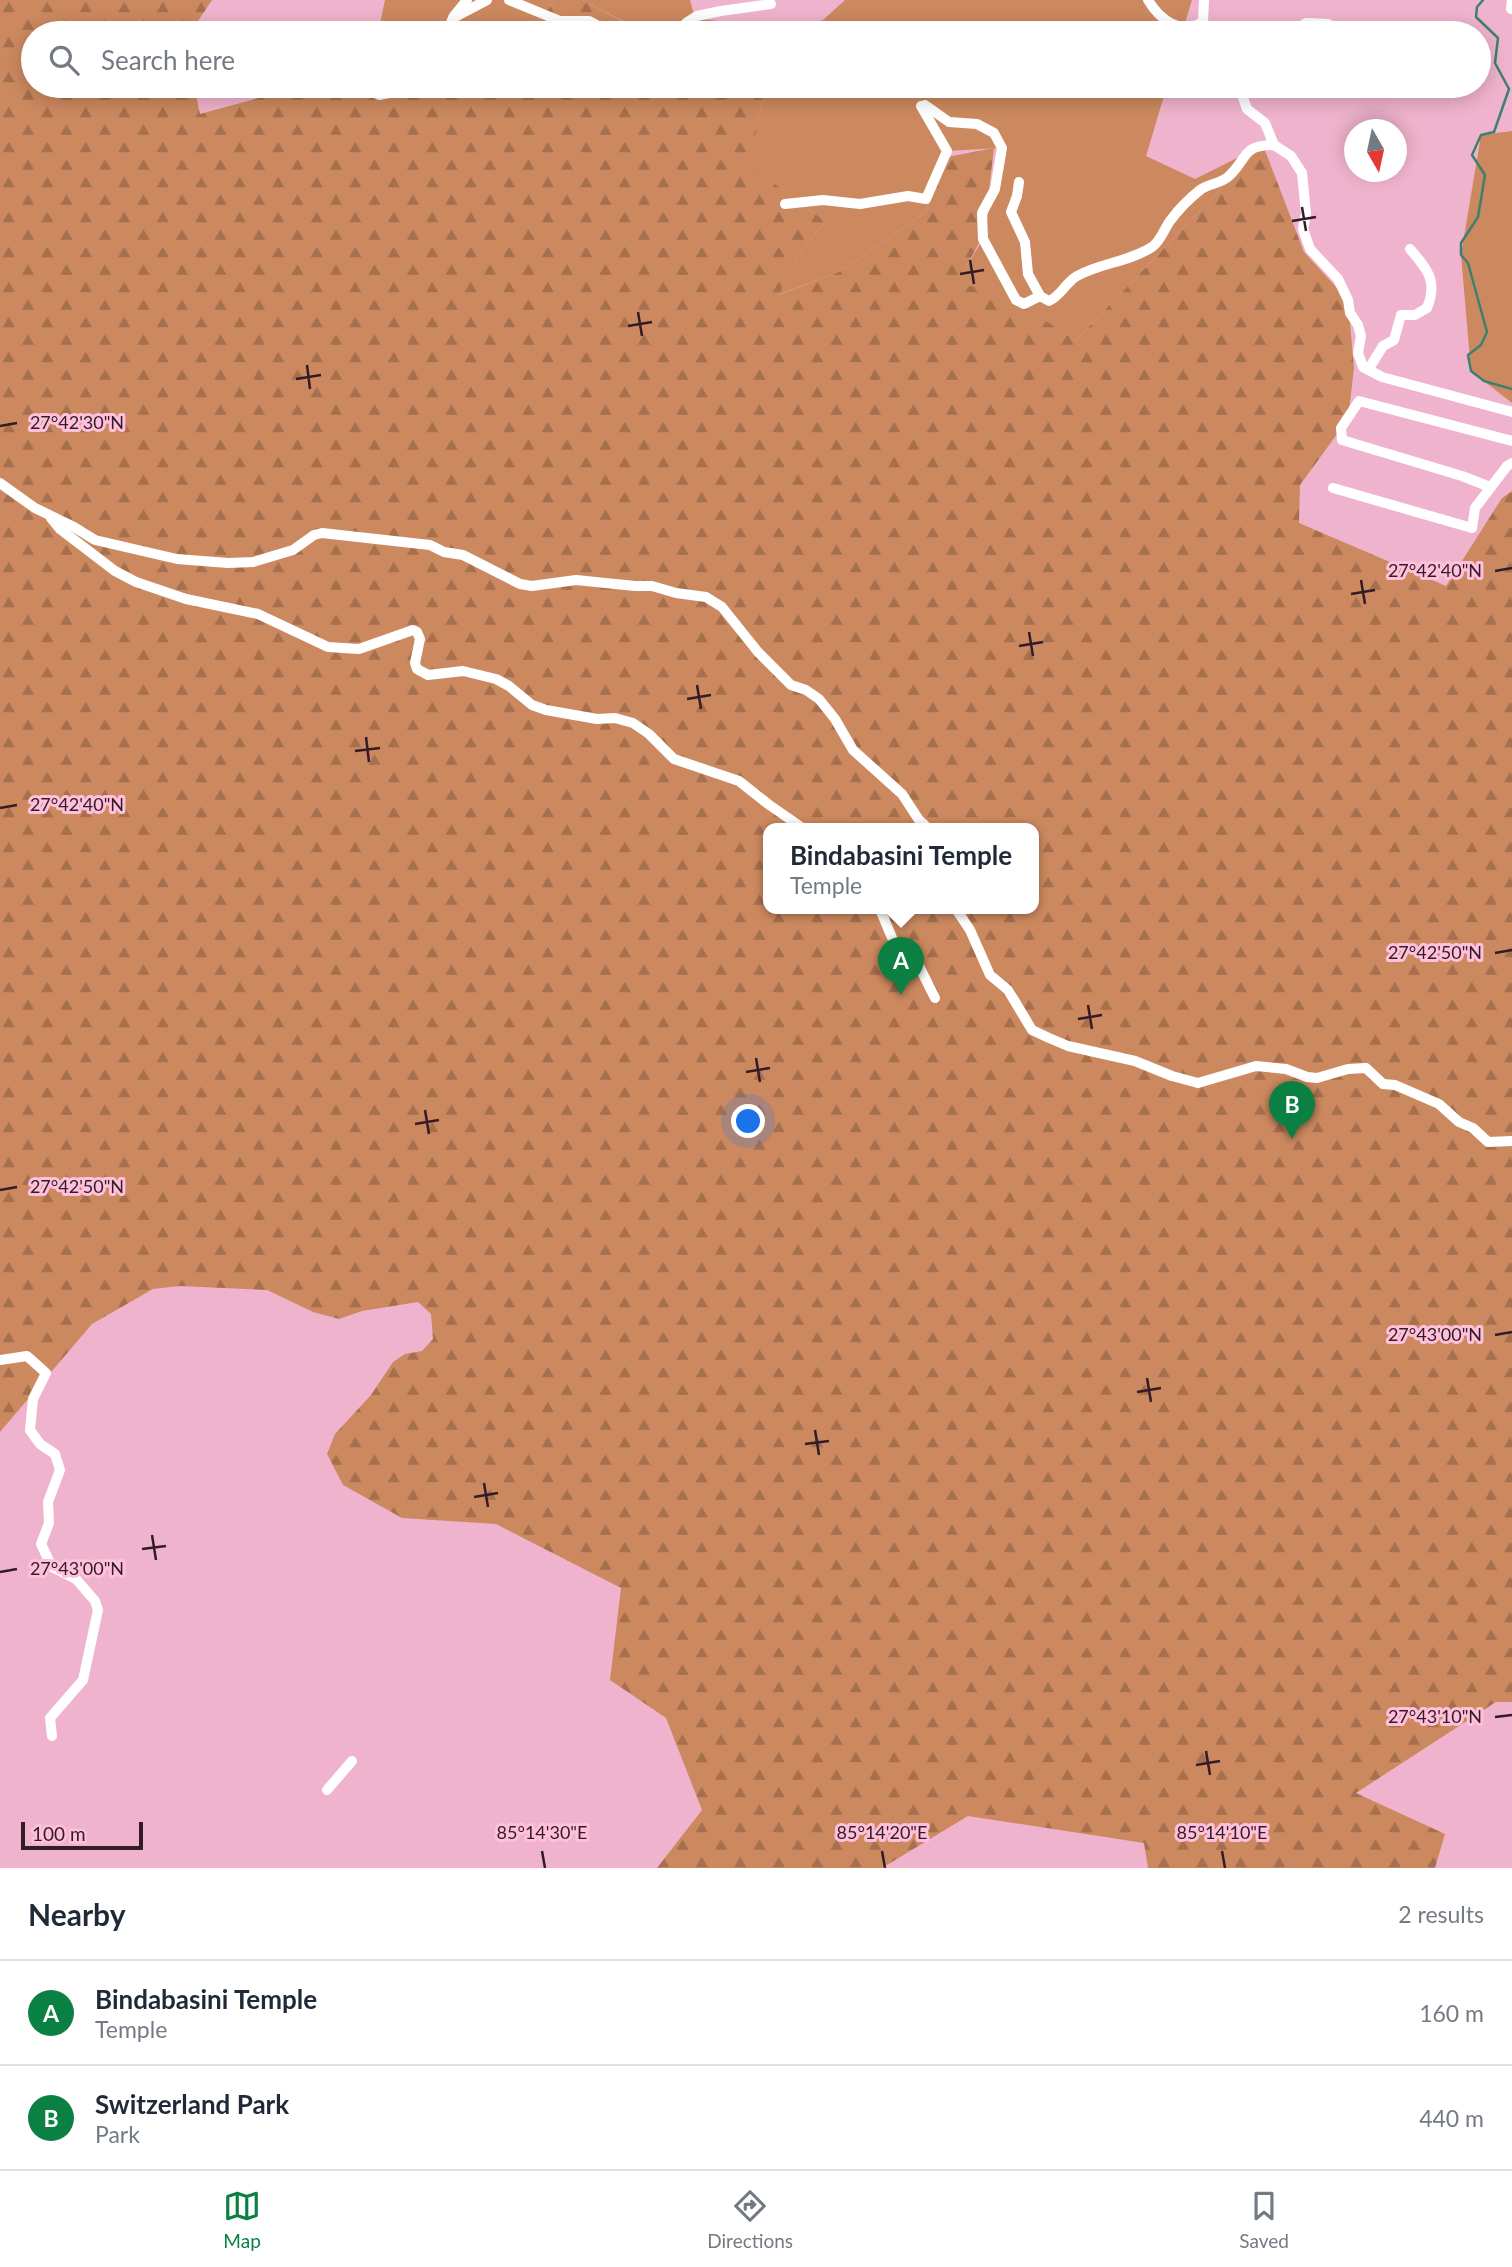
<!DOCTYPE html>
<html lang="en">
<head>
<meta charset="utf-8">
<style>
	body { margin:0; font-family:Lato,sans-serif; background:#f6f6f7; color:#1f2937 }
	.compass { position:absolute; left:1344px; top:119px; width:63px; height:63px; border-radius:50%; background:#fff; box-shadow:0 4px 18px #0003; rotate:171deg }
	.scale { position:absolute; left:21px; bottom:18px; width:122px; box-sizing:border-box; padding-left:7px; border:4px solid #331c27; border-top:0; font-size:19px; line-height:24px; white-space:nowrap; color:#331c27; -webkit-text-stroke:5px #fec0da; paint-order:stroke }
	.you { position:absolute; left:749px; top:1122px; width:24px; height:24px; margin:-18px; border:5px solid #fff; border-radius:50%; background:#1a73e8; box-shadow:0 0 0 10px #1a73e833 }
	.badge { display:grid; place-items:center; width:46px; height:46px; border-radius:50%; background:#0b8043; color:#fff; font-size:23px; font-weight:700 }
	.pin { position:absolute; translate:-50% -58px; filter:drop-shadow(0 2px 4px #0008) }
	.pin::after { content:''; position:absolute; top:37px; width:24px; height:21px; background:inherit; clip-path:polygon(0 0,100% 0,50% 100%) }
	.popup { position:absolute; left:763px; top:823px; width:276px; height:91px; box-sizing:border-box; display:grid; place-content:center; border-radius:14px; background:#fff; filter:drop-shadow(0 2px 5px #0005); font-size:23px; white-space:nowrap; color:#747a83 }
	.popup b { font-size:26px; color:#1f2937 }
	.popup::after { content:''; position:absolute; left:50%; top:100%; margin-left:-14px; border:14px solid transparent; border-top-color:#fff }
	.list { margin:0; padding:0; list-style:none }
	h2 { display:flex; justify-content:space-between; align-items:center; height:91px; margin:0; padding:0 28px; font-size:30px }
	h2 small { font-size:23px; font-weight:400; color:#747a83 }
	.list li { display:grid; grid-template-columns:46px 1fr auto; gap:21px; align-items:center; box-sizing:border-box; height:105px; padding:0 28px; border-top:2px solid #e0e1e3 }
	.list b { display:block; font-size:26px; white-space:nowrap }
	.list p { margin:0; font-size:23px; white-space:nowrap; color:#747a83 }
	.list em { font-size:23px; font-style:normal; color:#747a83 }
	.icon { flex:none; width:38px; height:38px; fill:none; stroke:currentColor; stroke-width:2; stroke-linecap:round; stroke-linejoin:round }
	.map { position:relative; flex:none; width:1512px; height:1868px; overflow:hidden }
	.search { position:absolute; background:#fff; box-shadow:0 4px 18px #0003; left:21px; right:21px; top:21px; height:77px; display:flex; align-items:center; gap:18px; box-sizing:border-box; padding:0 24px; border-radius:38px; color:#747a83; font-size:26px }
	.sheet { height:301px; background:#fff }
	nav { display:flex; justify-content:space-around; align-items:center; box-sizing:border-box; height:98px; border-top:2px solid #e0e1e3; background:#fff; font-size:19px; color:#747a83 }
	nav a { display:grid; justify-items:center; gap:4px }
	nav .on { color:#0b8043 }
	.map>svg:first-child { display:block }
</style>
</head>
<body>
<div class="map">
<svg width="1512" height="1868" viewBox="0 0 1512 1868">
	<defs>
		<pattern id="forest-firs" width="22" height="20" patternUnits="userSpaceOnUse" patternTransform="scale(1.75)"><rect width="22" height="20" fill="#cc895f"/><path d="M5 1l3.5 6h-7zM16 11l3.5 6h-7z" fill="#a66f4e"/></pattern>
	</defs>
	<rect width="100%" height="100%" fill="#f0b3cd"/>
	<!-- green -->
	<g fill="#cc895f">
		<polygon points="385,0 556,0 527,33 378,33"/>
		<polygon points="582,0 690,0 695,18 788,30 823,20 845,0 1192,0 1182,33 676,33 671,30 627,23"/>
		<polygon points="751,86 1167,86 1146,156 1195,179 1263,145 1076,340 1000,293 966,285 966,267 983,239 1001,148 947,151 925,213 841,271 778,295 799,254 825,221 748,165 764,96"/>
		<polygon points="1512,131 1512,403 1471,371 1461,255 1481,135"/>
	</g>
	<!-- forest -->
	<g fill="url(#forest-firs)" fill-rule="evenodd">
		<path d="M 0,0 L 212,0 L 190,33 L 33,33 L 33,86 L 194,86 L 200,114 L 303,86 L 751,86 L 764,95 L 749,165 L 825,221 L 799,254 L 779,295 L 841,271 L 925,213 L 947,157 L 994,148 L 984,234 L 966,267 L 966,285 L 1000,292 L 1076,340 L 1263,145 L 1304,252 L 1348,300 L 1354,368 L 1348,419 L 1300,485 L 1299,523 L 1446,586 L 1502,498 L 1512,491 L 1512,1702 L 1496,1702 L 1356,1793 L 1445,1834 L 1435,1868 L 1148,1868 L 1144,1843 L 968,1816 L 882,1868 L 657,1868 L 702,1810 L 666,1718 L 610,1680 L 621,1588 L 496,1524 L 402,1518 L 343,1485 L 327,1454 L 335,1434 L 371,1395 L 393,1362 L 405,1354 L 422,1351 L 433,1339 L 431,1314 L 418,1302 L 362,1311 L 339,1319 L 313,1312 L 267,1290 L 180,1286 L 153,1289 L 92,1324 L 0,1432 ZM 768,829 L 1034,829 L 1034,909 L 768,909 Z"/>
		<polygon points="556,0 582,0 626,23 671,30 676,33 527,33"/>
	</g>
	<g fill="none" stroke-linecap="round" stroke-linejoin="round">
		<!-- stream -->
		<polyline stroke="#3e806f" stroke-width="2.5" points="1483,0 1477,7 1476,17 1498,38 1495,63 1509,89 1494,132 1481,135 1472,155 1485,175 1478,217 1461,243 1461,255 1468,263 1487,332 1481,345 1468,355 1471,371 1484,381 1512,389"/>
		<!-- minor -->
		<g stroke="#fff" stroke-width="10">
			<polyline points="509,0 560,21 589,21 611,33"/>
			<path d="M 1148,0 C 1160,20 1180,35 1203,22"/>
			<polyline points="1204,0 1203,22 1207,27"/>
			<polyline points="1511,9 1512,0"/>
			<polyline points="453,18 487,0"/>
			<polyline points="1208,28 1263,33"/>
			<polyline points="320,33 321,29"/>
			<polyline points="446,33 454,16 467,0"/>
			<polyline points="683,33 686,23 697,16 721,11 771,4"/>
			<polyline points="1293,33 1306,23 1328,24 1339,29"/>
			<polyline points="360,86 379,95 399,91 407,86"/>
			<polyline points="1239,86 1247,109 1265,123 1274,145 1291,156 1302,173 1306,213 1303,229 1310,249 1338,279 1348,300 1350,313 1358,325 1361,336 1358,353 1363,367 1382,377 1512,412"/>
			<polyline points="1019,182 1017,196 1011,212 1025,242 1028,274 1040,296"/>
			<path d="M 785,204 L 823,200 L 860,204 L 908,196 L 926,199 L 947,151 L 921,106 L 925,105 L 949,122 L 977,124 L 994,133 L 1002,148 L 995,189 L 982,213 L 983,239 L 1016,300 L 1024,304 L 1040,296 L 1049,301 C 1061,296 1065,283 1077,276 C 1100,263 1129,262 1152,247 C 1161,241 1164,229 1170,221 C 1178,210 1190,198 1200,190 C 1209,183 1221,184 1229,176 C 1248,159 1241,145 1274,145"/>
			<path d="M 1368,370 L 1383,346 L 1394,340 L 1401,315 L 1415,315 L 1427,308 C 1438,281 1428,270 1410,249"/>
			<polyline points="0,483 35,508 74,527 95,540 177,559 228,563 253,562 293,550 314,535 322,533 430,545 444,552 463,555 520,584 532,586 576,580 635,586 652,586 676,593 706,597 722,607 758,652 791,685 806,690 819,699 835,719 853,750 902,794 919,820 929,829"/>
			<polyline points="1490,487 1462,476 1342,440 1341,428 1359,401 1512,441"/>
			<polyline points="1333,488 1472,528 1475,508 1507,466 1512,463"/>
			<polyline points="51,518 60,529 115,571 136,582 186,599 258,614 328,647 359,649 413,630 417,632 420,639 415,663 417,669 428,675 463,671 496,679 509,686 532,705 546,710 597,719 615,718 633,723 649,734 674,759 739,781 768,804 804,829"/>
			<polyline points="880,909 895,945 919,966 935,998"/>
			<polyline points="956,909 970,930 990,975 1008,990 1032,1030 1049,1038 1068,1046 1135,1061 1172,1076 1198,1083 1256,1066 1286,1069 1307,1077 1317,1078 1348,1069 1366,1068 1383,1084 1395,1085 1439,1104 1459,1122 1473,1128 1488,1142 1512,1141"/>
			<polyline points="0,1360 27,1356 46,1373 33,1399 30,1430 40,1444 55,1454 60,1470 48,1502 49,1523 41,1544 52,1567 76,1579 95,1601 98,1610 83,1680 50,1718 52,1736"/>
			<polyline points="327,1790 352,1761"/>
		</g>
	</g>
	<!-- ticks -->
	<path fill="none" stroke="#331c27" stroke-width="2.5" d="M 1302,207 L 1306,231M 1292,221 L 1316,217M 970,260 L 974,284M 960,274 L 984,270M 638,312 L 642,336M 628,326 L 652,322M 307,365 L 310,389M 296,379 L 321,375M 0,426 L 17,423M 1495,571 L 1512,568M 1361,580 L 1365,604M 1351,594 L 1375,590M 1029,632 L 1033,656M 1019,646 L 1043,642M 697,685 L 701,709M 687,699 L 711,695M 366,737 L 369,762M 355,751 L 380,748M 0,808 L 17,805M 1495,953 L 1512,950M 1088,1005 L 1092,1029M 1078,1019 L 1102,1015M 756,1058 L 760,1082M 746,1072 L 770,1068M 425,1110 L 429,1134M 415,1124 L 439,1120M 0,1190 L 17,1187M 1495,1335 L 1512,1332M 1147,1378 L 1151,1402M 1137,1392 L 1161,1388M 815,1430 L 819,1455M 805,1444 L 829,1441M 484,1483 L 488,1507M 474,1497 L 498,1493M 152,1535 L 156,1560M 142,1549 L 166,1546M 0,1572 L 17,1569M 1495,1717 L 1512,1715M 1206,1751 L 1210,1775M 1196,1765 L 1220,1761M 542,1851 L 545,1868M 882,1851 L 885,1868M 1222,1851 L 1225,1868"/>
	<g font-size="18" text-anchor="middle" fill="#331c27" stroke="#fec0da" stroke-width="6" stroke-linejoin="round" paint-order="stroke">
		<text x="77" y="429">27°42'30"N</text>
		<text x="1435" y="577">27°42'40"N</text>
		<text x="77" y="811">27°42'40"N</text>
		<text x="1435" y="959">27°42'50"N</text>
		<text x="77" y="1193">27°42'50"N</text>
		<text x="1435" y="1341">27°43'00"N</text>
		<text x="77" y="1575">27°43'00"N</text>
		<text x="1435" y="1723">27°43'10"N</text>
		<text x="542" y="1839">85°14'30"E</text>
		<text x="882" y="1839">85°14'20"E</text>
		<text x="1222" y="1839">85°14'10"E</text>
	</g>
</svg>
<svg class="compass" viewBox="-18 -18 36 36"><path d="M0-13l5 13h-10z" fill="#e53935"/><path d="M0 13l5-13h-10z" fill="#747a83"/></svg>
<div class="scale">100 m</div>
<div class="you"></div>
<div class="pin badge" style="left:901px;top:995px">A</div>
<div class="popup"><b>Bindabasini Temple</b>Temple</div>
<div class="pin badge" style="left:1292px;top:1139px">B</div>
<div class="search"><svg class="icon" aria-label="search" viewBox="0 0 24 24"><circle cx="10" cy="10" r="6"/><path d="M15 15l6 6"/></svg>Search here</div>
</div>
<section class="sheet">
<h2>Nearby<small>2 results</small></h2>
<ul class="list">
<li><span class="badge">A</span><div><b>Bindabasini Temple</b><p>Temple</p></div><em>160 m</em></li>
<li><span class="badge">B</span><div><b>Switzerland Park</b><p>Park</p></div><em>440 m</em></li>
</ul>
</section>
<nav>
<a class="on"><svg class="icon" aria-label="map" viewBox="0 0 24 24"><path d="M3 6l6-2 6 2 6-2v14l-6 2-6-2-6 2zM9 4v14M15 6v14"/></svg>Map</a>
<a><svg class="icon" aria-label="directions" viewBox="0 0 24 24"><path d="M12 3l9 9-9 9-9-9zM9 14v-3h6M13 9l2 2-2 2"/></svg>Directions</a>
<a><svg class="icon" aria-label="saved" viewBox="0 0 24 24"><path d="M7 4h10v16l-5-4-5 4z"/></svg>Saved</a>
</nav>
</body>
</html>
